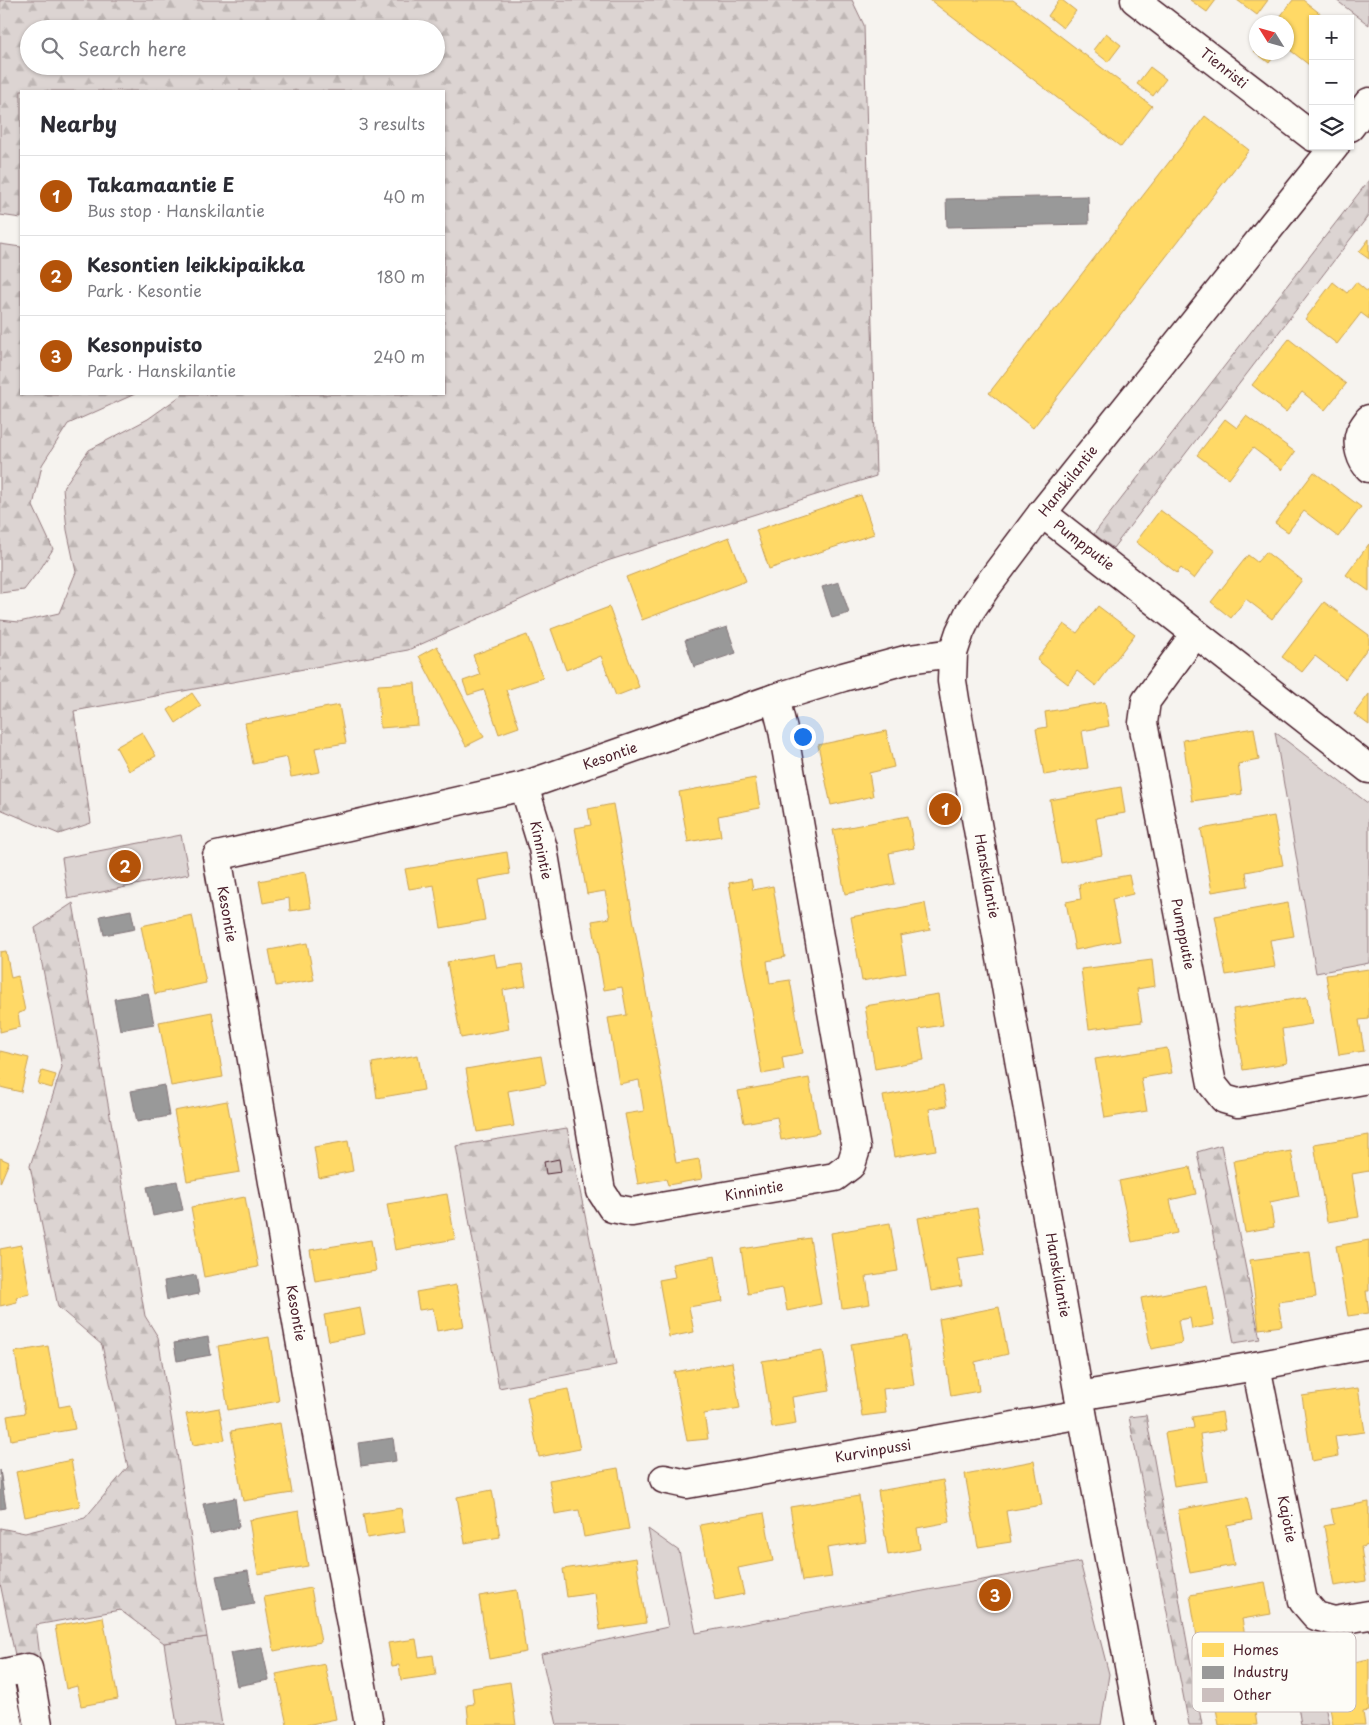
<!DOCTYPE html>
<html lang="en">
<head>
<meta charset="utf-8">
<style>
	body { margin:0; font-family:"Playpen Sans",sans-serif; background:#f2f2f3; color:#2b2b33 }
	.controls { position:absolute; right:15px; top:15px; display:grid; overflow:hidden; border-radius:0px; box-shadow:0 1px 4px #0004 }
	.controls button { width:45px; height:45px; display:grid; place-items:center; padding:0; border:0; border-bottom:1px solid #e1e1e2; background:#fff; color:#2b2b33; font:25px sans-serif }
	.compass { position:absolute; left:1249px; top:15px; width:45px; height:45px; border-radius:50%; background:#fff; box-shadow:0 1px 4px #0004; rotate:307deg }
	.you { position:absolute; left:802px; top:736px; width:18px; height:18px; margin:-12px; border:4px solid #fff; border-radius:50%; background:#1a73e8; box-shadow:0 0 0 8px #1a73e833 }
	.badge { display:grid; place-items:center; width:32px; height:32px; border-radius:50%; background:#b45309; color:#fff; font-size:16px; font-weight:700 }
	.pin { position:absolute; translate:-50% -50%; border:2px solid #fff; box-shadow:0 1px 5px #0006 }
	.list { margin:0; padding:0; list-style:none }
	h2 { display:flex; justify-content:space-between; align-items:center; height:65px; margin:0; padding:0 20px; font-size:21px }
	h2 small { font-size:16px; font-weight:400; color:#7c7c81 }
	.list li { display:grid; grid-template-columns:32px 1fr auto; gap:15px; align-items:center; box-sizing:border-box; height:80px; padding:0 20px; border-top:1px solid #e1e1e2 }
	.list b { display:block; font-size:19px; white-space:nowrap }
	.list p { margin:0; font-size:16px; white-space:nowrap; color:#7c7c81 }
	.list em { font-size:16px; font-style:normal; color:#7c7c81 }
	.icon { flex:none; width:28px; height:28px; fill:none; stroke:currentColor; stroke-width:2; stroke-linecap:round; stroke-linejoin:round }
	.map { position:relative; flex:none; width:1369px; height:1725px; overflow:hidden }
	.search { position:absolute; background:#fff; box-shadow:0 1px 4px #0004; left:20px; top:20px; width:425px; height:55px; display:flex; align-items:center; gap:12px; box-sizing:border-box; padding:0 18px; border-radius:28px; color:#7c7c81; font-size:19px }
	.panel { position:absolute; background:#fff; box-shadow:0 1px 4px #0004; left:20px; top:90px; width:425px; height:305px; border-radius:0px }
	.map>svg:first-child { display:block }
</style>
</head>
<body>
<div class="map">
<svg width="1369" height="1725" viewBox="0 0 1369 1725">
	<defs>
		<pattern id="forest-firs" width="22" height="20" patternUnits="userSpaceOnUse" patternTransform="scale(1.25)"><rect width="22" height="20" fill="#dcd4d2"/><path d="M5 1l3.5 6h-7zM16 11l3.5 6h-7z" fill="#beb6b4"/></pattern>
	</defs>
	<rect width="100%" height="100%" fill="#f6f3ef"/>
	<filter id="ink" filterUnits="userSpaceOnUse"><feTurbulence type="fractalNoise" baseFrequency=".02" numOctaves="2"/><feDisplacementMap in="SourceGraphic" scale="10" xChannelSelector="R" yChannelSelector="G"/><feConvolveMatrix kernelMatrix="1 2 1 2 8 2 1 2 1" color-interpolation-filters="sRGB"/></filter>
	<g filter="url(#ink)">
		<!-- green -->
		<g fill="#dcd4d2" stroke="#937a7e">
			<polygon points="1336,0 1369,0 1369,25"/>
			<polygon points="1275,732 1369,804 1369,963 1316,973"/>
			<polygon points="181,835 189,874 68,899 62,858"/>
			<polygon points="648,1529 679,1551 696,1633 1080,1562 1109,1674 1101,1725 557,1725 541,1654 668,1627"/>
			<polygon points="207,1637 222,1725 177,1725 164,1643"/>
			<polygon points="1323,1696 1329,1725 1301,1725 1297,1699"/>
		</g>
		<!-- forest -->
		<g fill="url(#forest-firs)" stroke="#937a7e" fill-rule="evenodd">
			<path d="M 0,0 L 852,0 L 864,25 L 876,476 L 607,561 L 408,650 L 74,711 L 91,823 L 59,834 L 0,809 L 0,620 L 19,622 L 59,613 L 76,572 L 67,530 L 63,488 L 89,450 L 148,419 L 183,394 L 444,394 L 444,91 L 21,91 L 21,218 L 0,215 ZM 29,29 L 436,29 L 436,66 L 29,66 Z"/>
			<polygon points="1369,180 1369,215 1113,548 1094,534"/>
			<polygon points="0,244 21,247 21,394 135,394 68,424 42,465 33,506 53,549 41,568 24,590 0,593"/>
			<polygon points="73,903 145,1316 158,1337 207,1637 164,1643 120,1610 36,1625 40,1657 16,1660 0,1583 0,1528 25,1533 85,1518 128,1467 102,1345 58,1307 30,1166 62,1067 35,928"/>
			<polygon points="567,1128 616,1365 499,1388 456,1146"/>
			<polygon points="1221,1145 1260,1339 1234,1343 1197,1152"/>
			<polygon points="1146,1415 1202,1725 1189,1725 1129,1417"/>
		</g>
		<!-- homes -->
		<g fill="#ffd966" stroke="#c9a154">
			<polygon points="930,0 1013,0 1152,106 1121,147"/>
			<polygon points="1059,0 1062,0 1076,11 1063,28 1048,16"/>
			<polygon points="1190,0 1216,0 1207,12"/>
			<polygon points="1237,0 1268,0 1257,15"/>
			<polygon points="1293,0 1303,0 1327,19 1313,19 1313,68 1286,47 1286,22 1276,22"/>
			<polygon points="1106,33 1121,45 1108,62 1093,50"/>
			<polygon points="1256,48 1256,52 1277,52 1269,63 1254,51"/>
			<polygon points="1150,67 1166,79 1153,96 1137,84"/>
			<polygon points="1205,116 1249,150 1033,428 989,393"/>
			<polygon points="1369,239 1369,259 1359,252"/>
			<polygon points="1333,282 1347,293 1356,282 1369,293 1369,319 1361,313 1337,344 1305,319"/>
			<polygon points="1289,339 1346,384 1325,410 1302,392 1286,412 1252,385"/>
			<polygon points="1246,416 1295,452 1282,470 1253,448 1229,479 1197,455 1225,419 1237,428"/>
			<polygon points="1314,472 1361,507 1338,537 1304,511 1288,532 1275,523"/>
			<polygon points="861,495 874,534 769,569 756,530"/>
			<polygon points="1160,510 1215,551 1194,579 1181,568 1177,573 1136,542"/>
			<polygon points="729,537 746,581 642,620 626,577"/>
			<polygon points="1369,544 1369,591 1346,575"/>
			<polygon points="1266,552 1302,580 1272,619 1246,599 1231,618 1211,602 1248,555 1257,562"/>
			<polygon points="1324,602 1369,635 1369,646 1345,679 1315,656 1302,672 1282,657"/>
			<polygon points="1098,606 1135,634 1096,686 1077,671 1068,684 1037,660 1064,624 1077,633"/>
			<polygon points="609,607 639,687 616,696 601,656 566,670 551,629"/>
			<polygon points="527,635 543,678 506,690 519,727 499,734 484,690 468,695 463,681 480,675 473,655"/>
			<polygon points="437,646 484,737 466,746 419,656"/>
			<polygon points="415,683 418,725 380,728 378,685"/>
			<polygon points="192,693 201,706 176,723 168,710"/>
			<polygon points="1369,694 1369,725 1354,714"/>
			<polygon points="1105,702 1109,726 1082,731 1088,768 1044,775 1036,729 1047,727 1045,712"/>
			<polygon points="339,705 346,743 315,748 320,772 291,777 287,757 253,764 245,723"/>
			<polygon points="1254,728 1259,760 1238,764 1242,794 1192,801 1183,740"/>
			<polygon points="886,731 894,767 869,773 873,796 831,805 818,745"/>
			<polygon points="142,732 156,756 129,771 116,747"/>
			<polygon points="755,778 760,808 718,816 721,836 688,842 679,792"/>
			<polygon points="1121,787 1125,813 1096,818 1102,855 1061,863 1050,800"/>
			<polygon points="613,804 676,1163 699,1159 702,1179 668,1185 666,1179 638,1184 625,1114 644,1111 639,1080 619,1084 608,1018 627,1015 622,987 604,990 592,921 610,918 605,891 587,894 575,828 591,825 588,809"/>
			<polygon points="908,816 914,848 889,853 895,884 845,894 833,830"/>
			<polygon points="1274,816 1283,865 1246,872 1248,886 1212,892 1201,829"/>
			<polygon points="507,852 510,874 478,880 485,920 441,928 434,885 409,889 405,869"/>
			<polygon points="305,872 311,908 290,911 289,898 263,903 259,881"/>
			<polygon points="1129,875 1133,894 1112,899 1120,941 1075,950 1066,902 1081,899 1079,884"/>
			<polygon points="751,879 753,890 773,886 785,957 767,961 770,983 790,980 803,1053 782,1057 784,1070 762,1074 729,883"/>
			<polygon points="925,903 930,930 900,936 906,973 862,981 851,917"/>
			<polygon points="1288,903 1294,936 1270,940 1275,967 1226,975 1215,916"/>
			<polygon points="192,915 206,983 155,994 141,926"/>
			<polygon points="307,943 314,980 276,986 269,950"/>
			<polygon points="6,951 11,978 18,976 25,1011 18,1013 20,1027 0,1032 0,952"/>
			<polygon points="494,954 497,968 522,964 526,986 503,990 509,1029 461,1038 447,962"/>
			<polygon points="1152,960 1155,986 1137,989 1142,1022 1089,1029 1081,969"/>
			<polygon points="1369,969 1369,1019 1359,1020 1364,1051 1339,1055 1326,975"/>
			<polygon points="938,994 943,1025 919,1029 924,1060 875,1069 865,1006"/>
			<polygon points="1307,997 1312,1024 1282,1029 1287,1063 1243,1070 1233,1009"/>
			<polygon points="212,1012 223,1077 171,1086 159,1022"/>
			<polygon points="1167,1048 1172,1073 1141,1078 1147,1111 1105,1118 1095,1059"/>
			<polygon points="0,1051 29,1058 21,1092 0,1087"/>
			<polygon points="418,1055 424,1090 377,1098 372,1063"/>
			<polygon points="541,1056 546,1084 508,1091 514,1126 477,1132 466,1069"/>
			<polygon points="42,1071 56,1075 52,1088 38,1084"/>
			<polygon points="809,1078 819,1133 781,1140 777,1117 744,1123 738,1091"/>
			<polygon points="943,1085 947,1106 929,1109 936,1150 894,1157 883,1096"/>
			<polygon points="227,1101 240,1172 187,1181 174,1111"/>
			<polygon points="1369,1135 1369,1171 1352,1174 1359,1217 1327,1222 1314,1144"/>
			<polygon points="348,1141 353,1171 319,1178 314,1147"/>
			<polygon points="1291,1151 1299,1196 1270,1202 1274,1227 1245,1232 1233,1161"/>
			<polygon points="0,1158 9,1162 0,1183"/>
			<polygon points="1190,1167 1196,1194 1170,1200 1177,1233 1132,1242 1119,1181"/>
			<polygon points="447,1194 455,1239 395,1250 387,1204"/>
			<polygon points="245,1197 258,1267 204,1277 191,1207"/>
			<polygon points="977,1208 985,1254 957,1258 962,1286 931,1291 918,1218"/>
			<polygon points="890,1223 898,1271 866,1276 870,1304 842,1308 831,1233"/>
			<polygon points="810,1238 821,1304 787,1311 783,1288 748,1294 741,1249"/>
			<polygon points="371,1240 376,1271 315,1281 310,1250"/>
			<polygon points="1369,1240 1369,1291 1366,1291 1369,1313 1348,1316 1336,1246"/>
			<polygon points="21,1245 30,1294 16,1297 17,1302 0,1306 0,1249"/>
			<polygon points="1310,1252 1316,1297 1278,1302 1282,1326 1259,1329 1250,1260"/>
			<polygon points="715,1256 723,1301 689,1307 694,1332 669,1337 659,1280 675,1277 672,1264"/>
			<polygon points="456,1285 464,1326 437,1331 433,1308 419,1310 416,1292"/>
			<polygon points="1207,1285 1214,1325 1192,1329 1190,1318 1178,1320 1182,1343 1151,1349 1141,1298"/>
			<polygon points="999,1307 1008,1354 975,1362 979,1391 951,1396 939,1319"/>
			<polygon points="360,1308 365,1334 329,1341 324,1315"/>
			<polygon points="907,1335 914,1385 883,1389 886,1413 862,1416 851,1344"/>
			<polygon points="269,1337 279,1401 228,1410 218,1346"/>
			<polygon points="48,1346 59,1407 70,1405 75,1429 11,1440 7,1416 25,1413 15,1352"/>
			<polygon points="823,1351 830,1391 792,1397 796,1424 772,1428 762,1361"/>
			<polygon points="732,1362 740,1408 704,1414 708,1439 687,1441 674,1372"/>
			<polygon points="1358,1388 1365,1432 1335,1436 1338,1456 1312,1461 1302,1396"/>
			<polygon points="568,1389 580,1449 539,1457 527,1397"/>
			<polygon points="219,1408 225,1440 193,1445 186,1414"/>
			<polygon points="1222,1412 1225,1430 1200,1434 1207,1481 1174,1486 1165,1433 1194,1428 1192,1417"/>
			<polygon points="280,1423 292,1493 243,1501 231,1431"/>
			<polygon points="71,1460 80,1506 25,1517 16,1472"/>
			<polygon points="1034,1461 1042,1505 1006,1511 1011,1542 978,1547 965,1474"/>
			<polygon points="618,1468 629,1529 584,1537 579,1510 555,1514 549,1480"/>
			<polygon points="943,1480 950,1522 917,1528 920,1549 888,1555 878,1491"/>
			<polygon points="492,1490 500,1537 465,1543 457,1497"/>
			<polygon points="859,1496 866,1542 827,1548 832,1577 802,1581 790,1507"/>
			<polygon points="1247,1497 1252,1520 1227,1525 1234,1565 1190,1573 1178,1510"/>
			<polygon points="1369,1502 1369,1545 1361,1547 1366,1581 1334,1586 1324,1526 1334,1524 1331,1509"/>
			<polygon points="401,1508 405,1532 367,1538 363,1514"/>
			<polygon points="299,1511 308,1566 258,1574 249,1520"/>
			<polygon points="764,1513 773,1561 738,1568 744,1594 715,1600 700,1525"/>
			<polygon points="636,1558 646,1623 600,1630 595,1593 567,1597 563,1569"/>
			<polygon points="1265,1582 1271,1614 1242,1619 1249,1658 1202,1666 1190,1595"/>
			<polygon points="311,1588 321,1642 274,1651 264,1597"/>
			<polygon points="517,1590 526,1652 489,1659 479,1596"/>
			<polygon points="103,1617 118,1699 81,1706 77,1686 66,1689 55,1626"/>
			<polygon points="416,1639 419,1657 433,1655 436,1675 401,1680 399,1665 392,1666 388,1643"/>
			<polygon points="1369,1659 1369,1711 1363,1712 1365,1725 1333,1725 1323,1668"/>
			<polygon points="325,1664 336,1719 306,1725 287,1725 276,1674"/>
			<polygon points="1280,1677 1286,1706 1255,1712 1257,1725 1219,1725 1214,1698 1229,1695 1228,1687"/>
			<polygon points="510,1682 516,1725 469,1725 467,1705 474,1704 472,1688"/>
		</g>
		<!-- industry -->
		<g fill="#999" stroke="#817478">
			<polygon points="1088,196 1089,224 947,227 946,199"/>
			<polygon points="839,582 849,613 832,618 822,587"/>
			<polygon points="727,627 736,653 694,667 685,640"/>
			<polygon points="131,910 135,929 104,935 100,916"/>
			<polygon points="148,993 154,1024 120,1030 114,999"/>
			<polygon points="164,1085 169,1116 137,1122 131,1091"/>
			<polygon points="177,1181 183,1210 153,1216 147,1187"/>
			<polygon points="196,1275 199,1294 167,1300 164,1281"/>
			<polygon points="208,1337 211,1355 177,1361 174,1343"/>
			<polygon points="393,1438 396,1461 361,1466 358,1443"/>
			<polygon points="0,1470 6,1508 0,1509"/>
			<polygon points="235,1498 239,1527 210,1534 203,1504"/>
			<polygon points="248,1571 254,1604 223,1610 216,1576"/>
			<polygon points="262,1648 269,1680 237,1686 230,1653"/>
		</g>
		<!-- building -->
		<polygon fill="#cbbfbe" stroke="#4a1f2b" points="559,1159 561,1172 546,1174 544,1162"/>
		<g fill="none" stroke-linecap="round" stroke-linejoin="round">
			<defs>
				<g id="minor">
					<polyline points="1135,0 1313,137"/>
					<polyline points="1350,127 1369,102"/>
					<path d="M 1369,419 C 1366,423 1362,428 1360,433 C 1356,444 1361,461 1369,468"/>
					<polyline points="1042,513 1369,769"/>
					<polyline points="1195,634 1146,701 1143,723 1212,1084 1224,1099 1238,1103 1369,1079"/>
					<polyline points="524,786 543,848 601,1191 612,1208 632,1212 835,1177 851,1165 856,1149 783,730 775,698"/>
					<polyline points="1256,1366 1303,1601 1316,1616 1334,1621 1369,1615"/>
					<polyline points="1079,1396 1256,1366 1369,1344"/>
					<polyline points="664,1479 687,1484 1082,1414"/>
					<polyline points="0,1674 28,1668 38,1725"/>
					<polyline points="0,1684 9,1725"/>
					<polyline points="369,1725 298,1328 217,856 524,786 775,698 843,677 909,659 953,653"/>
					<polyline points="1140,1725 1079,1396 955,700 952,681 953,653 960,632 970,611 985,589 1042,513 1335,146"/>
				</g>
			</defs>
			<!-- minor casing -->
			<use href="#minor" stroke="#4a1f2b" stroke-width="31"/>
			<!-- minor -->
			<use href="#minor" stroke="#fdfcf7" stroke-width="28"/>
		</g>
	</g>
	<g text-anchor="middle" stroke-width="5" stroke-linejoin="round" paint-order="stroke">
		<!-- street labels -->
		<g font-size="14" fill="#4a1f2b" stroke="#fdfcf7">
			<text transform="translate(1224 68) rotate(38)" y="5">Tienristi</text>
			<text transform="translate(1068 481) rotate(-52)" y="5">Hanskilantie</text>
			<text transform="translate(1084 545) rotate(38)" y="5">Pumpputie</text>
			<text transform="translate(610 756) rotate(-19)" y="5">Kesontie</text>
			<text transform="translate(541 850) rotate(78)" y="5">Kinnintie</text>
			<text transform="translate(987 876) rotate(80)" y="5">Hanskilantie</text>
			<text transform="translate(227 914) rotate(80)" y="5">Kesontie</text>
			<text transform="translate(1183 934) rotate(79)" y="5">Pumpputie</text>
			<text transform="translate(754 1191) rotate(-10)" y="5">Kinnintie</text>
			<text transform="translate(1058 1275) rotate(80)" y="5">Hanskilantie</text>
			<text transform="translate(296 1313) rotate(80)" y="5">Kesontie</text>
			<text transform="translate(873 1451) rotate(-10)" y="5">Kurvinpussi</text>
			<text transform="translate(1287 1519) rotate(79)" y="5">Kajotie</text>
		</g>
	</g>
	<!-- legend -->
	<rect x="1192" y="1632" width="164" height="80" rx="8" fill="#fdfcf7" stroke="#c7baba" stroke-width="1"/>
	<rect x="1202" y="1643" width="22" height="14" fill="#ffd966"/>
	<rect x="1202" y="1666" width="22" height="13" fill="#999"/>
	<rect x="1202" y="1688" width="22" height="14" fill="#cbbfbe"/>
	<g font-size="14" fill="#4a1f2b">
		<text x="1233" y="1655">Homes</text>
		<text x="1233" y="1677">Industry</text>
		<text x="1233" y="1700">Other</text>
	</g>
</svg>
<div class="controls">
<button>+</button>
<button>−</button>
<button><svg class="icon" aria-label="layers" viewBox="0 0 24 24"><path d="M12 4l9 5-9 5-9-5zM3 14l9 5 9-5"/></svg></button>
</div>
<svg class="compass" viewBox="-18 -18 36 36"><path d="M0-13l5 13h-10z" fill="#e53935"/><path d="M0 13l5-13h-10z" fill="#7c7c81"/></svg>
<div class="you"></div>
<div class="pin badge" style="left:945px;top:809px">1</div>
<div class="pin badge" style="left:125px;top:866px">2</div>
<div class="pin badge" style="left:995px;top:1595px">3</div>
<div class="search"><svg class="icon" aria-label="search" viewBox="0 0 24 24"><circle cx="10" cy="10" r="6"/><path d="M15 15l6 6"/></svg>Search here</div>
<section class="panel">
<h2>Nearby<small>3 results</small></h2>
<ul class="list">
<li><span class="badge">1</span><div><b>Takamaantie E</b><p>Bus stop · Hanskilantie</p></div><em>40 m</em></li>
<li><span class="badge">2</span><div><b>Kesontien leikkipaikka</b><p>Park · Kesontie</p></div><em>180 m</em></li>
<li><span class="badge">3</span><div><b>Kesonpuisto</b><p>Park · Hanskilantie</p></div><em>240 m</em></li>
</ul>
</section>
</div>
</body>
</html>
